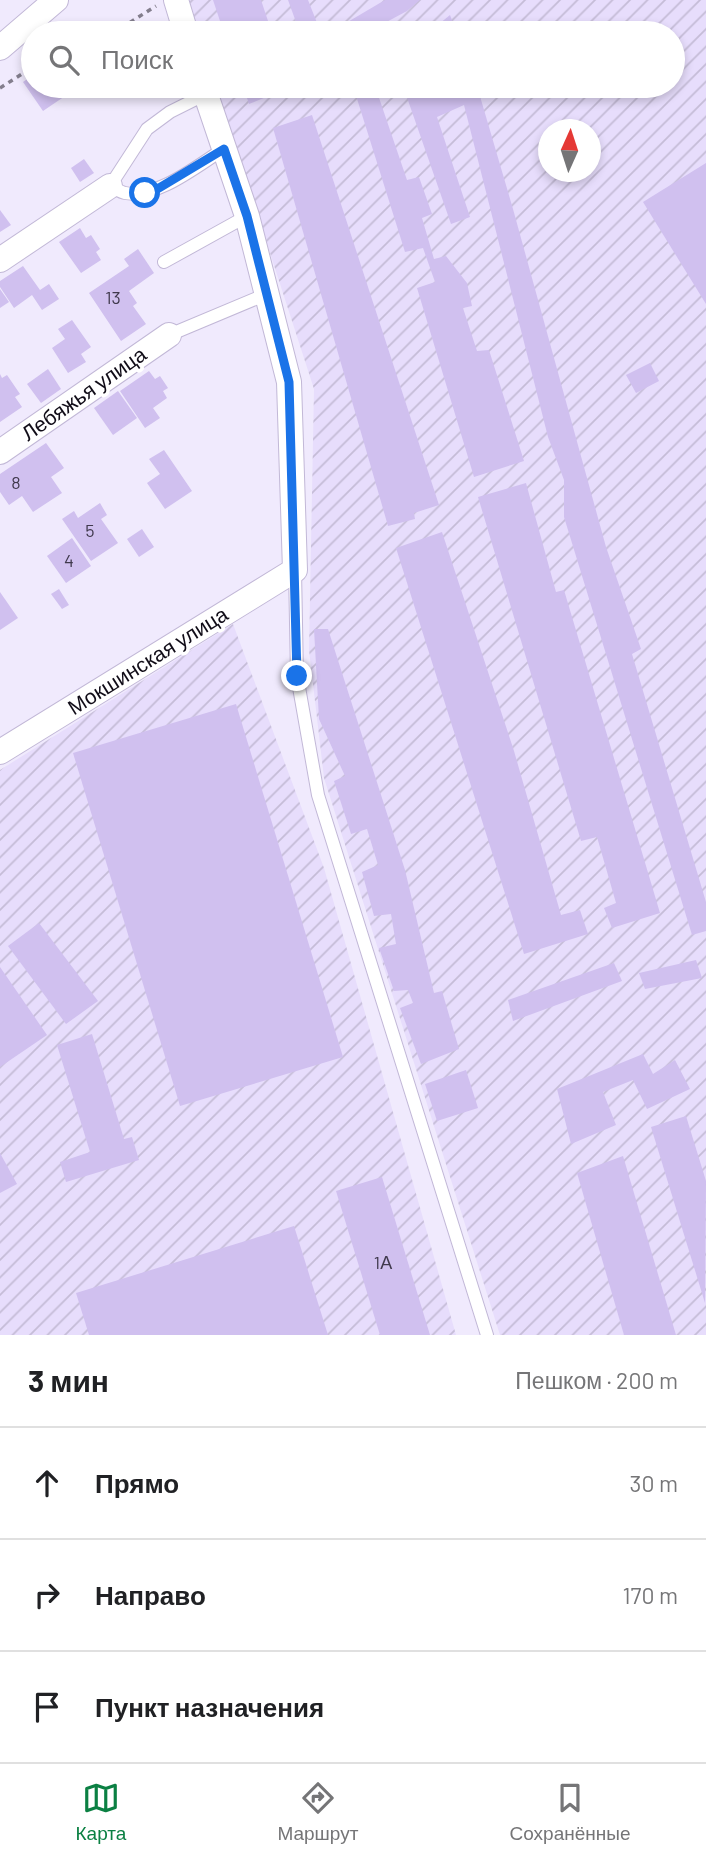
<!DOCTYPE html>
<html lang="ru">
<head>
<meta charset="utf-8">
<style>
	body { margin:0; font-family:Barlow,sans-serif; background:#f6f6f6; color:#202124 }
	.compass { position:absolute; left:538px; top:119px; width:63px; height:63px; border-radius:50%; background:#fff; box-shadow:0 4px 10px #0003; rotate:3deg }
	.stop { position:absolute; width:21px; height:21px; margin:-16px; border:5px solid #1a73e8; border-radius:50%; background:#fff }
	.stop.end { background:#1a73e8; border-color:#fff; box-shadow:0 2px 7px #0008 }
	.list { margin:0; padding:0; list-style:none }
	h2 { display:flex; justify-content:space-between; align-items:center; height:91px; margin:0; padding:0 28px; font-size:30px }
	h2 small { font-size:23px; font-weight:400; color:#757577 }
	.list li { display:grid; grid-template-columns:46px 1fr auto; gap:21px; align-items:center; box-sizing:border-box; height:112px; padding:0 28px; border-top:2px solid #e0e0e0 }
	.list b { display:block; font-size:26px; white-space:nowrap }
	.list em { font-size:23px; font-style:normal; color:#757577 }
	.icon { flex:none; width:38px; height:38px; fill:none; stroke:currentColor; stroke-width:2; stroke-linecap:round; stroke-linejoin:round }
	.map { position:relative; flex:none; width:706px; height:1335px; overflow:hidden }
	.search { position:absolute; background:#fff; box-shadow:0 4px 10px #0003; left:21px; right:21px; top:21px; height:77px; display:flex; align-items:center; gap:18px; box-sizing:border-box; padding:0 24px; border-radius:38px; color:#757577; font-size:26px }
	.sheet { height:427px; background:#fff }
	nav { display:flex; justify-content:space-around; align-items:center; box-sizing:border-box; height:98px; border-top:2px solid #e0e0e0; background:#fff; font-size:19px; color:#757577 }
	nav a { display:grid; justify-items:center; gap:4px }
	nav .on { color:#0b8043 }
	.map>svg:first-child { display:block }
</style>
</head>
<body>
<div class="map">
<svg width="706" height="1335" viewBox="0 0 706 1335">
	<defs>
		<pattern id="industrial-furrows" width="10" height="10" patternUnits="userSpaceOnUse" patternTransform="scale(1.75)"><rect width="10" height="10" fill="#e7ddfc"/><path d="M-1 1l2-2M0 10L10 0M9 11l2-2" fill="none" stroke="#c5bcd7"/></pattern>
	</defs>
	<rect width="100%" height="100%" fill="#f0eafd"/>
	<!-- industrial -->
	<g fill="url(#industrial-furrows)" fill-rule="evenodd">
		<path d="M 189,0 L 706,0 L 706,1335 L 500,1335 L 324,778 L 309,650 L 314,389 L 216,86 L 673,86 L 673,33 L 199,33 ZM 548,130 L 590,130 L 590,172 L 548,172 Z"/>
		<polygon points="233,624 324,868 456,1335 0,1335 0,770"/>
	</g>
	<!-- building -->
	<g fill="#d0c0ef">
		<polygon points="213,0 261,0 272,33 224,33"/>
		<polygon points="288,0 308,0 321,33 300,33"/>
		<polygon points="385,0 420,0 407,11 366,33 329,33"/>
		<polygon points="450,15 457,33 428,33"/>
		<polygon points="33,75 33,86 66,86 71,92 43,111 23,82"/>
		<polygon points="243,86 268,86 271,95 249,104"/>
		<polygon points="353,86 375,86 407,180 419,177 432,214 422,218 434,259 446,256 467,283 472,306 463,308 477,351 489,350 524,461 474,477 417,288 435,282 423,248 405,252"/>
		<polygon points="403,86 477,86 513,209 606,547 641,649 632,654 706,902 706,931 692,935 564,517 564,480 548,437 464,105 437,117 470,217 451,224"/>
		<polygon points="312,115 439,505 414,513 415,519 388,526 273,128"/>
		<polygon points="84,159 94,173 80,182 71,168"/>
		<polygon points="706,163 706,304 643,202"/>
		<polygon points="0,210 11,225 0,232"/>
		<polygon points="80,228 86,238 91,235 100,249 96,252 101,260 81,273 59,242"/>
		<polygon points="138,249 154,273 129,291 137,303 133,306 146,324 121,341 89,293 129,266 124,259"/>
		<polygon points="23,266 40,290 49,284 59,299 42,310 32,295 14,308 0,287 0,281"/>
		<polygon points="0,289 9,302 0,308"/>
		<polygon points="72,320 91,347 81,354 86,362 68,373 52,348 65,339 58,329"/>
		<polygon points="650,363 659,381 636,393 626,375"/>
		<polygon points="48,369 61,389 41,403 27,384"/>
		<polygon points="149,371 155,379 160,376 168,388 163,391 167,398 153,408 160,418 145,428 120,391"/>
		<polygon points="0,374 2,378 7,375 20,394 15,397 22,407 0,422"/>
		<polygon points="118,391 137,418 113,435 94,408"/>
		<polygon points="46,443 64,468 51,477 62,493 33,512 22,496 9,505 0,492 0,474"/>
		<polygon points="164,450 192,491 165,509 147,483 160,474 149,459"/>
		<polygon points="526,483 556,592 564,590 660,913 612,928 604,908 616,903 597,837 581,841 478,497"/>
		<polygon points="100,503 107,515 101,519 118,543 91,561 62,519 74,511 78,518"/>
		<polygon points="142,529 154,547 139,557 127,539"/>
		<polygon points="442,532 514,751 561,915 580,910 588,934 524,954 396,548"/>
		<polygon points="72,538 91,566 66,583 47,556"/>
		<polygon points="59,589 69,605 62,609 51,594"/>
		<polygon points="0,592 18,618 0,630"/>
		<polygon points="314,629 328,629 405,870 434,993 442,991 459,1049 421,1064 400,1008 413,1003 408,990 394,991 379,948 396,944 391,914 374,916 362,872 378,865 367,829 351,834 334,781 345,776 319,719"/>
		<polygon points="236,704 343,1057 180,1106 73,753"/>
		<polygon points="39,923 98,1001 66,1024 8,946"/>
		<polygon points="696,960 702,978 645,989 639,973"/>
		<polygon points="614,963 622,981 513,1021 508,1000"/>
		<polygon points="0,967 47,1035 0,1067"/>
		<polygon points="92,1034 124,1139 132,1137 139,1160 66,1182 60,1162 90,1152 57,1045"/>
		<polygon points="643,1054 653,1074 675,1060 690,1089 647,1109 633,1080 603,1092 616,1125 571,1144 557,1089"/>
		<polygon points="466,1070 478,1108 437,1121 425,1084"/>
		<polygon points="686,1116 706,1181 705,1303 651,1127"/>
		<polygon points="0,1153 17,1184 0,1193"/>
		<polygon points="623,1156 676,1335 624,1335 577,1173"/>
		<polygon points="382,1177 430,1335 380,1335 336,1191"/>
		<polygon points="294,1226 328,1335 89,1335 76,1293"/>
	</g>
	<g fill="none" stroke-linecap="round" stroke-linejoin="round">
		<defs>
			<g id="lane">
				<path d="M 206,94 L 170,112 L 147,129 L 110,186 C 115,188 120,192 125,193 C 157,199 198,165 224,149"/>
				<polyline points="164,262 247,216"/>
				<polyline points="169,335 267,294"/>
				<polyline points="295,570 297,676 318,795 487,1335"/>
			</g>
			<g id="street">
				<polyline points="176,0 186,33"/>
				<polyline points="0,48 56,0"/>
				<polyline points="0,260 110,186"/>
				<polyline points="0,452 169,335"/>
				<polyline points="0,752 295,570 289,382 247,216 203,86"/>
			</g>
		</defs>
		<!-- lane casing -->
		<use href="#lane" stroke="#c2b8d7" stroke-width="14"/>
		<!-- street casing -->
		<use href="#street" stroke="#c2b8d7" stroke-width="26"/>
		<!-- path -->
		<g stroke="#837e8d" stroke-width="3.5" stroke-dasharray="5 5" stroke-linecap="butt">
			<polyline points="113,33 156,6"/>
			<polyline points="0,88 33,67"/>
		</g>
		<!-- lane -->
		<use href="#lane" stroke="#fff" stroke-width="12"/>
		<!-- street -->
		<use href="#street" stroke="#fff" stroke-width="24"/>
	</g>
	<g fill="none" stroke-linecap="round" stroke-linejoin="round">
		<!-- route -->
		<polyline stroke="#1a73e8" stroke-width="9" points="145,193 159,188 224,149 247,216 289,382 297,676"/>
	</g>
	<g text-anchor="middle" stroke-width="7" stroke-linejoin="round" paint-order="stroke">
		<!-- number labels -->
		<g font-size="18" fill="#40394d">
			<text x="113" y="304">13</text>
			<text x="16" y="489">8</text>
			<text x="90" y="537">5</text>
			<text x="69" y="567">4</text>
			<text x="383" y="1269">1А</text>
		</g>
		<!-- street labels -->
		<g font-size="21" fill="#100c17" stroke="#fff">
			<text transform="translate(84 394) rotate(-35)" y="7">Лебяжья улица</text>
			<text transform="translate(148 661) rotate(-32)" y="7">Мокшинская улица</text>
		</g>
	</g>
</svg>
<svg class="compass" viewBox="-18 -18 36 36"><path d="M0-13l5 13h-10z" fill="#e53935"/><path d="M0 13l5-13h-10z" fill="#757577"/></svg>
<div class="stop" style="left:145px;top:193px"></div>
<div class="stop end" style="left:297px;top:676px"></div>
<div class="search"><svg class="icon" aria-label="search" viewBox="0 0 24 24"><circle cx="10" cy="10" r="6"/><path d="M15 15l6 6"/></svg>Поиск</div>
</div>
<section class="sheet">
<h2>3 мин<small>Пешком · 200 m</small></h2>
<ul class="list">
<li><svg class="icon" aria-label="ahead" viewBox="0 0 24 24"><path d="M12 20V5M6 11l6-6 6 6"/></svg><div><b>Прямо</b></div><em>30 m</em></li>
<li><svg class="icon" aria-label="right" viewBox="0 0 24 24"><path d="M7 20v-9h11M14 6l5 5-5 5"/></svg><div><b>Направо</b></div><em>170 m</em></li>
<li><svg class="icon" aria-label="arrive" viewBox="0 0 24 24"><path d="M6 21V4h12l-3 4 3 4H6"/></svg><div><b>Пункт назначения</b></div></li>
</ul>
</section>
<nav>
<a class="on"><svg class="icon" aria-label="map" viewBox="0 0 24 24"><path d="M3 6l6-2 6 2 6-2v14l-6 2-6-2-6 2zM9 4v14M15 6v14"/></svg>Карта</a>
<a><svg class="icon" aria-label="directions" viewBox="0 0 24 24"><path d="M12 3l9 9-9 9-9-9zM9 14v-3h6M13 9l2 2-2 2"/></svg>Маршрут</a>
<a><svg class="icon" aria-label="saved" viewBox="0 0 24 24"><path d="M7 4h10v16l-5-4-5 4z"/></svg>Сохранённые</a>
</nav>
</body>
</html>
